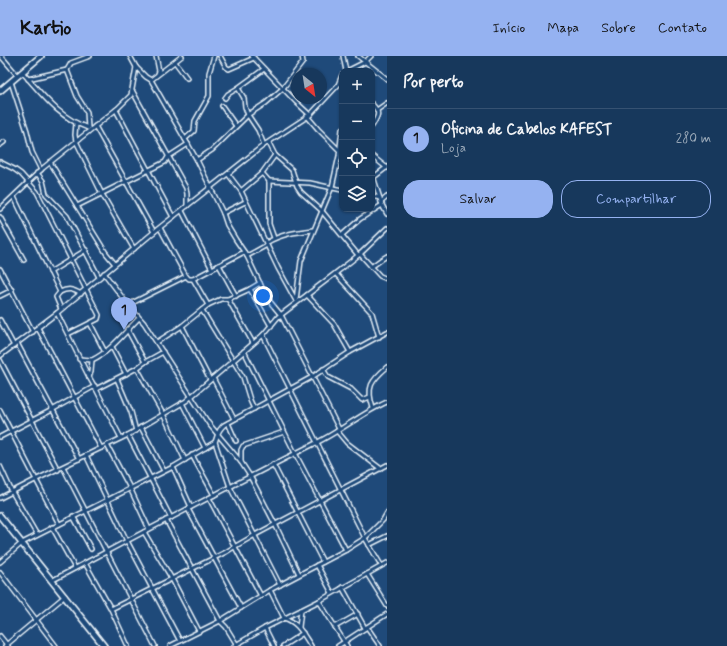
<!DOCTYPE html>
<html lang="pt">
<head>
<meta charset="utf-8">
<style>
	body { margin:0; font-family:Mynerve,sans-serif; background:#244365; color:#f1f3f6 }
	.controls { position:absolute; right:12px; top:12px; display:grid; overflow:hidden; border-radius:8px; box-shadow:0 1px 3px #0004 }
	.controls button { width:36px; height:36px; display:grid; place-items:center; padding:0; border:0; border-bottom:1px solid #365272; background:#17385c; color:#f1f3f6; font:20px sans-serif }
	.compass { position:absolute; left:291px; top:12px; width:36px; height:36px; border-radius:50%; background:#17385c; box-shadow:0 1px 3px #0004; rotate:150deg }
	.you { position:absolute; left:263px; top:240px; width:14px; height:14px; margin:-10px; border:3px solid #fff; border-radius:50%; background:#1a73e8; box-shadow:0 0 0 6px #1a73e833 }
	.badge { display:grid; place-items:center; width:26px; height:26px; border-radius:50%; background:#95b2f1; color:#111; font-size:13px; font-weight:700 }
	.pin { position:absolute; translate:-50% -33px; filter:drop-shadow(0 1px 2px #0008) }
	.pin::after { content:''; position:absolute; top:21px; width:14px; height:12px; background:inherit; clip-path:polygon(0 0,100% 0,50% 100%) }
	.list { margin:0; padding:0; list-style:none }
	h2 { display:flex; justify-content:space-between; align-items:center; height:52px; margin:0; padding:0 16px; font-size:17px }
	h2 small { font-size:13px; font-weight:400; color:#9eacbb }
	.list li { display:grid; grid-template-columns:26px 1fr auto; gap:12px; align-items:center; box-sizing:border-box; height:60px; padding:0 16px; border-top:1px solid #365272 }
	.list b { display:block; font-size:15px; white-space:nowrap }
	.list p { margin:0; font-size:13px; white-space:nowrap; color:#9eacbb }
	.list em { font-size:13px; font-style:normal; color:#9eacbb }
	.actions { display:flex; gap:8px; padding:12px 16px }
	.actions a { flex:1; padding:9px 0; border:1px solid #95b2f1; border-radius:16px; text-align:center; font-size:14px; color:#95b2f1 }
	.actions .main { background:#95b2f1; color:#111 }
	.icon { flex:none; width:22px; height:22px; fill:none; stroke:currentColor; stroke-width:2; stroke-linecap:round; stroke-linejoin:round }
	.map { position:relative; flex:none; width:387px; height:590px; overflow:hidden }
	header { display:flex; align-items:center; gap:24px; box-sizing:border-box; height:56px; padding:0 20px; background:#95b2f1; color:#111 }
	header strong { font-size:19px }
	nav { display:flex; gap:22px; margin-inline-start:auto; font-size:14px }
	main { display:flex }
	aside { flex:1; background:#17385c }
	.map>svg:first-child { display:block }
</style>
</head>
<body>
<header>
<strong>Kartio</strong>
<nav><a>Início</a><a>Mapa</a><a>Sobre</a><a>Contato</a></nav>
</header>
<main>
<div class="map">
<svg width="387" height="590" viewBox="0 0 387 590">
	<rect width="100%" height="100%" fill="#1f4a7a"/>
	<filter id="ink" filterUnits="userSpaceOnUse"><feTurbulence type="fractalNoise" baseFrequency=".025" numOctaves="2"/><feDisplacementMap in="SourceGraphic" scale="8" xChannelSelector="R" yChannelSelector="G"/><feConvolveMatrix kernelMatrix="1 2 1 2 8 2 1 2 1" color-interpolation-filters="sRGB"/></filter>
	<g filter="url(#ink)">
		<g fill="none" stroke-linecap="round" stroke-linejoin="round">
			<defs>
				<g id="street">
					<polyline points="1,0 18,20"/>
					<polyline points="156,0 159,15 158,18"/>
					<polyline points="220,0 226,11 229,13 254,2"/>
					<polyline points="252,0 296,46 310,59"/>
					<polyline points="343,0 346,15"/>
					<polyline points="358,0 387,23"/>
					<polyline points="175,6 187,22"/>
					<polyline points="136,11 146,21 151,24 197,104 223,157 227,169 236,184 247,200 267,242 281,259 339,373"/>
					<polyline points="67,14 71,7 90,0"/>
					<polyline points="347,15 365,6 371,0"/>
					<path d="M 22,16 C 43,39 58,61 88,72"/>
					<polyline points="28,23 67,14 77,40 87,56 88,72"/>
					<polyline points="151,24 182,0"/>
					<polyline points="11,26 27,75 32,96 41,114"/>
					<polyline points="238,32 244,42 245,51 248,59 258,74 264,89"/>
					<polyline points="133,36 186,132 187,138 187,150"/>
					<polyline points="225,42 228,38 238,32 264,13"/>
					<path d="M 372,48 C 381,57 378,60 372,70"/>
					<polyline points="222,50 236,70"/>
					<polyline points="116,54 173,161"/>
					<polyline points="377,54 387,47"/>
					<polyline points="307,60 318,73 339,94"/>
					<polyline points="76,67 75,79 76,85 102,138 134,193"/>
					<polyline points="95,70 154,176"/>
					<polyline points="185,83 194,75 195,65 209,40 209,17 214,0"/>
					<polyline points="269,87 275,99 292,114 297,130 301,136 321,154 358,199"/>
					<polyline points="0,89 4,86"/>
					<polyline points="275,99 262,117 241,135 278,212 295,243"/>
					<polyline points="372,100 387,112"/>
					<polyline points="197,104 212,94 249,58 266,47 283,32 303,6 302,0"/>
					<polyline points="0,106 14,113 21,118 37,136 99,259 98,263 68,278"/>
					<polyline points="50,106 106,197 115,208"/>
					<polyline points="37,117 43,125 46,138 67,160 99,221"/>
					<polyline points="262,117 269,125 269,168 274,182"/>
					<polyline points="372,117 382,149 387,158"/>
					<polyline points="228,118 241,135"/>
					<polyline points="374,121 387,111"/>
					<polyline points="269,125 310,127 342,134"/>
					<polyline points="372,140 380,142"/>
					<polyline points="14,141 60,236 56,241 61,253"/>
					<polyline points="381,146 387,141"/>
					<polyline points="77,150 165,106 168,101 188,88"/>
					<polyline points="0,153 43,112 118,52 131,39 136,11 130,0"/>
					<polyline points="182,155 212,213"/>
					<polyline points="223,157 245,146"/>
					<polyline points="0,161 24,204"/>
					<polyline points="160,172 186,220 189,223 193,223 244,196"/>
					<polyline points="342,179 360,163 382,149"/>
					<path d="M 266,187 C 281,178 296,176 313,174"/>
					<polyline points="360,198 380,220 387,223"/>
					<polyline points="247,200 267,189"/>
					<polyline points="219,209 236,240"/>
					<polyline points="371,211 382,203 387,200"/>
					<polyline points="0,213 33,276"/>
					<polyline points="50,216 86,194"/>
					<polyline points="104,217 128,249 144,267 209,368 241,406 250,420 275,468 299,518"/>
					<polyline points="336,218 372,257 379,281"/>
					<polyline points="193,223 208,249"/>
					<polyline points="250,233 260,227"/>
					<path d="M 60,236 C 68,232 73,233 81,238"/>
					<polyline points="307,239 334,268 350,296"/>
					<polyline points="0,240 12,234"/>
					<polyline points="228,243 253,287"/>
					<polyline points="296,244 301,205 332,131 339,100 342,73"/>
					<polyline points="128,249 186,220"/>
					<polyline points="202,254 243,321 250,344 254,353"/>
					<polyline points="57,257 89,321 96,333 121,382"/>
					<polyline points="0,264 14,290"/>
					<polyline points="90,267 105,296"/>
					<polyline points="182,270 210,324"/>
					<polyline points="38,272 101,392"/>
					<polyline points="127,273 145,306"/>
					<polyline points="263,279 365,482 381,509"/>
					<polyline points="157,286 182,270 208,249 221,243 228,243 250,233 271,270"/>
					<polyline points="17,287 79,403"/>
					<polyline points="112,291 126,318"/>
					<polyline points="244,295 295,397 346,494"/>
					<polyline points="0,300 57,257 154,176 264,89 310,59 338,29 342,19"/>
					<polyline points="79,303 92,304"/>
					<polyline points="0,304 58,414"/>
					<polyline points="137,312 163,358 185,404"/>
					<polyline points="323,313 328,321 351,333 362,344 370,341"/>
					<path d="M 89,321 L 91,316 L 92,304 C 111,295 124,277 139,262"/>
					<polyline points="213,322 234,363"/>
					<polyline points="117,323 131,356 136,375"/>
					<polyline points="96,333 137,312 145,306 163,296"/>
					<polyline points="182,347 205,392"/>
					<path d="M 373,352 C 366,331 371,325 387,311"/>
					<polyline points="0,354 59,468"/>
					<polyline points="228,367 236,385"/>
					<polyline points="141,371 164,415"/>
					<polyline points="337,375 347,387 381,413"/>
					<polyline points="128,379 171,462"/>
					<polyline points="0,381 52,354 95,330"/>
					<polyline points="215,386 230,431 280,529"/>
					<polyline points="107,389 130,432 149,473"/>
					<polyline points="86,399 127,485 180,585"/>
					<polyline points="192,399 214,439"/>
					<polyline points="241,406 241,394 243,390 284,376"/>
					<polyline points="273,408 323,506"/>
					<polyline points="0,410 12,436 37,479"/>
					<polyline points="63,411 155,590"/>
					<polyline points="173,411 191,451"/>
					<polyline points="0,442 35,424 128,379 186,345 263,279 278,261 332,220 360,198 387,172"/>
					<polyline points="209,442 261,540"/>
					<polyline points="188,453 241,552"/>
					<polyline points="73,460 91,493"/>
					<polyline points="166,464 220,565 226,571 237,589"/>
					<polyline points="52,471 75,512"/>
					<polyline points="144,476 172,523 199,575"/>
					<polyline points="369,489 387,480"/>
					<path d="M 0,506 L 22,487 L 173,411 L 215,386 C 218,379 217,375 224,369 L 312,321 L 350,296 L 387,276"/>
					<polyline points="85,507 111,553 128,590"/>
					<polyline points="317,509 332,537"/>
					<polyline points="0,516 56,590"/>
					<polyline points="367,518 387,550"/>
					<path d="M 53,524 C 140,478 228,431 316,387 C 341,375 362,357 387,346"/>
					<polyline points="342,531 365,572"/>
					<path d="M 270,534 L 284,562 C 298,566 303,578 311,590"/>
					<polyline points="319,545 347,590"/>
					<polyline points="111,553 226,496 234,491 255,479 387,409"/>
					<polyline points="299,571 301,554"/>
					<polyline points="335,571 358,558"/>
					<polyline points="367,571 380,590"/>
					<polyline points="265,572 274,590"/>
					<polyline points="0,580 8,590"/>
					<polyline points="5,590 65,540"/>
					<polyline points="170,590 220,565 270,534 346,494 365,482 383,464 387,457"/>
					<polyline points="234,590 265,572 319,545 387,507"/>
					<polyline points="283,590 303,577"/>
					<polyline points="338,590 387,558"/>
				</g>
				<g id="secondary">
					<polyline points="0,35 41,0"/>
					<polyline points="0,460 104,590"/>
				</g>
			</defs>
			<!-- street casing -->
			<use href="#street" stroke="#e8f1f8" stroke-width="6"/>
			<!-- secondary casing -->
			<use href="#secondary" stroke="#e8f1f8" stroke-width="8"/>
			<!-- street -->
			<use href="#street" stroke="#1f4a7a" stroke-width="3"/>
			<!-- secondary -->
			<use href="#secondary" stroke="#1f4a7a" stroke-width="4.5"/>
		</g>
	</g>
</svg>
<div class="controls">
<button>+</button>
<button>−</button>
<button><svg class="icon" aria-label="locate" viewBox="0 0 24 24"><circle cx="12" cy="12" r="6"/><path d="M12 2v4M12 18v4M2 12h4M18 12h4"/></svg></button>
<button><svg class="icon" aria-label="layers" viewBox="0 0 24 24"><path d="M12 4l9 5-9 5-9-5zM3 14l9 5 9-5"/></svg></button>
</div>
<svg class="compass" viewBox="-18 -18 36 36"><path d="M0-13l5 13h-10z" fill="#e53935"/><path d="M0 13l5-13h-10z" fill="#9eacbb"/></svg>
<div class="you"></div>
<div class="pin badge" style="left:124px;top:274px">1</div>
</div>
<aside>
<h2>Por perto<small></small></h2>
<ul class="list">
<li><span class="badge">1</span><div><b>Oficina de Cabelos KAFEST</b><p>Loja</p></div><em>280 m</em></li>
</ul>
<div class="actions"><a class="main">Salvar</a><a>Compartilhar</a></div>
</aside>
</main>
</body>
</html>
